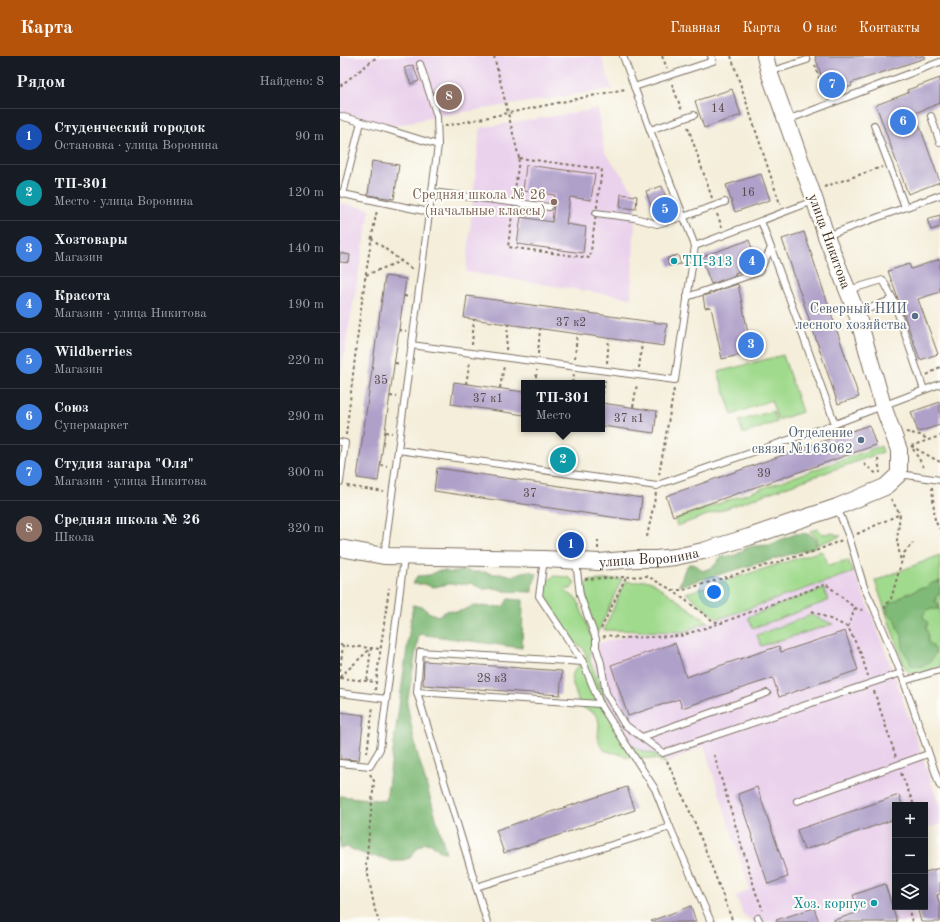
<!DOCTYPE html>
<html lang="ru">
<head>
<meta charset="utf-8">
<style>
	body { margin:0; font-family:"Old Standard TT",serif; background:#242831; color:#f1f3f6 }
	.controls { position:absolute; right:12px; bottom:12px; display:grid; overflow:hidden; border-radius:0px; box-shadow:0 2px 10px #0003 }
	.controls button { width:36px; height:36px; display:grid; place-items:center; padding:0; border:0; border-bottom:1px solid #363941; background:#171b24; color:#f1f3f6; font:20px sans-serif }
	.you { position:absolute; left:374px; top:536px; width:14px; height:14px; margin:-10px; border:3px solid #fff; border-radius:50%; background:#1a73e8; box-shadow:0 0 0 6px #1a73e833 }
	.badge { display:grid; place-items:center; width:26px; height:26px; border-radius:50%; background:#b45309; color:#fff; font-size:13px; font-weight:700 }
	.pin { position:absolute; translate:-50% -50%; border:2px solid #fff; box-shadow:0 1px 4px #0006 }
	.popup { position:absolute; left:181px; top:324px; width:84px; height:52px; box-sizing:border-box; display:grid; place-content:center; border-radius:0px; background:#171b24; filter:drop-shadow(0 1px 3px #0005); font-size:13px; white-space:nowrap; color:#9ea1a6 }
	.popup b { font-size:15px; color:#f1f3f6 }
	.popup::after { content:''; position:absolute; left:50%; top:100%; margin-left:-8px; border:8px solid transparent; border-top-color:#171b24 }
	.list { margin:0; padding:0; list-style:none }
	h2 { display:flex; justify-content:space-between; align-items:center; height:52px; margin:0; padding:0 16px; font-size:17px }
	h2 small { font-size:13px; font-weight:400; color:#9ea1a6 }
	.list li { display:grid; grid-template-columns:26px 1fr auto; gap:12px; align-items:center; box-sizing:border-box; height:56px; padding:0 16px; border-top:1px solid #363941 }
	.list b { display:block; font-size:15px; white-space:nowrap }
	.list p { margin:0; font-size:13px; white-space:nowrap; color:#9ea1a6 }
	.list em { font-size:13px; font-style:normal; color:#9ea1a6 }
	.icon { flex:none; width:22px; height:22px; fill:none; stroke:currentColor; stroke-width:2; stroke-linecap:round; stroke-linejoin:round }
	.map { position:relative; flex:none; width:600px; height:866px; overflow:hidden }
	header { display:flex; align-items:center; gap:24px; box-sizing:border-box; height:56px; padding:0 20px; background:#b45309; color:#fff }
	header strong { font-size:19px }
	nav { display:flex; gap:22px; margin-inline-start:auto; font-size:14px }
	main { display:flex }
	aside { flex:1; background:#171b24 }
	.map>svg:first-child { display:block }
</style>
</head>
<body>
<header>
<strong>Карта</strong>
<nav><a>Главная</a><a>Карта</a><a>О нас</a><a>Контакты</a></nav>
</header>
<main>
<aside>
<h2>Рядом<small>Найдено: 8</small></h2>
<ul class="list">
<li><span class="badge" style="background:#1a4fb4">1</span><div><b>Студенческий городок</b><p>Остановка · улица Воронина</p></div><em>90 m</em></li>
<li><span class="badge" style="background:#0f9aa8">2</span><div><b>ТП-301</b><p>Место · улица Воронина</p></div><em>120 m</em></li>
<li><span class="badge" style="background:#3f7fe0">3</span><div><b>Хозтовары</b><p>Магазин</p></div><em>140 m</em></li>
<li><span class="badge" style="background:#3f7fe0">4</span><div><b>Красота</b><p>Магазин · улица Никитова</p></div><em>190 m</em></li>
<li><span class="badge" style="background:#3f7fe0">5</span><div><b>Wildberries</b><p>Магазин</p></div><em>220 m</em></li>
<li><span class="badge" style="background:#3f7fe0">6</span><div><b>Союз</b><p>Супермаркет</p></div><em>290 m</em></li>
<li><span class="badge" style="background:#3f7fe0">7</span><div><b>Студия загара &quot;Оля&quot;</b><p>Магазин · улица Никитова</p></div><em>300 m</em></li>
<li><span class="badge" style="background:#8d6e63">8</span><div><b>Средняя школа № 26</b><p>Школа</p></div><em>320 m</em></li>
</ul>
</aside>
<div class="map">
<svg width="600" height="866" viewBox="0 0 600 866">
	<rect width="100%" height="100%" fill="#fdfcf7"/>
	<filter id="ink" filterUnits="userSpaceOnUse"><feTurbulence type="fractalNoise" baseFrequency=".025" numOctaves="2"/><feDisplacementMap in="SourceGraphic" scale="8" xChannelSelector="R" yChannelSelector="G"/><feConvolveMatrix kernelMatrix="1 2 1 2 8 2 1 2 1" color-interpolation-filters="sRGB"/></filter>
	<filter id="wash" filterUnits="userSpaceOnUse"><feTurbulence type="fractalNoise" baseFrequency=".012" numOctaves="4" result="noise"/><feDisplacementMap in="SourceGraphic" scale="16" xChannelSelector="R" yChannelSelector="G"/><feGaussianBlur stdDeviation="0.9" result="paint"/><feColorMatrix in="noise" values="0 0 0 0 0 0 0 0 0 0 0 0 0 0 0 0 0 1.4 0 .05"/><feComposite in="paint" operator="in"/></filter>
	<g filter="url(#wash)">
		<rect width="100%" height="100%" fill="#f4eeda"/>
		<!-- built -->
		<g fill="#ead1ec">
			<polygon points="0,0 261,0 272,33 97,60 53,70 0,56"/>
			<polygon points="258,53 264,95 297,140 295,162 291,242 126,216 140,72"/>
			<polygon points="0,147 30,153 0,321"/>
			<polygon points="514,516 532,559 556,624 600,752 600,768 585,773 585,749 555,749 555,851 572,851 577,866 411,866 411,864 403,858 396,840 410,833 364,690 330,705 282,690 248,590 281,582 288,577 343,576 368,566 378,563"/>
		</g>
		<!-- green -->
		<g fill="#a0da8d" stroke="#6e8256">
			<polygon points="443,299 462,356 438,364 431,344 392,359 378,316"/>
			<polygon points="433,355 437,366 403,378 399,365"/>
			<polygon points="541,390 543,396 337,470 335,463"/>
			<polygon points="478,473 482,478 492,477 501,480 477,489 477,483 470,475"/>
			<polygon points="481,495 485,500 488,509 508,504 514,516 378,563 346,537"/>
			<path d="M 600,499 L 600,610 C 594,612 579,619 573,618 C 569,617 567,614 565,612 L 535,525 Z"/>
			<path d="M 214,520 L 227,521 L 234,525 L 235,527 L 231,533 L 226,533 L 225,535 L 237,543 L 254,587 L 250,598 L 250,605 L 280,679 L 286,686 L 303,695 L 318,699 L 327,708 L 316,703 L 287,701 L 276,697 L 270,696 L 264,694 L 260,689 L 258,682 L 259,669 L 258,662 L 254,657 L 243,652 L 239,647 L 231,622 L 235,613 L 246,602 C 245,588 239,592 231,584 C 226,578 221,569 217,563 C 207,548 193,533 214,520 Z"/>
			<polygon points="279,523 282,523 258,576 254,572 244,531 248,525"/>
			<polygon points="305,524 312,526 368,566 343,576 264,574 285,525 295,526"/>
			<polygon points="484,532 488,545 413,572 408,561"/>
			<polygon points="471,559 493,568 421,590 417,579"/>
		</g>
		<!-- forest -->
		<g fill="#80ba78" stroke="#5e724b">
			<path d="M 456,478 C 464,477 471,477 476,484 L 476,491 L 339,530 L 345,513 L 349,508 C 356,508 358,510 362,515 L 371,512 L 376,508 L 379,503 L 381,501 L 396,499 L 406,492 L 414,490 L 430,489 L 442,483 Z"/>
			<path d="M 124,514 L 132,516 L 145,516 L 152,518 L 165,518 L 172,520 C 182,516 188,513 197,518 L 192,531 L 192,536 L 165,535 L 155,532 L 144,533 L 130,527 L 125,528 L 109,528 L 93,531 L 84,528 L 73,528 L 77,520 L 90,519 L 97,515 L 106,515 L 110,517 Z"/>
			<path d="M 600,525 L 600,536 L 596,541 L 595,546 L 599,548 L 599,553 C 591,554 586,550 583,561 L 588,567 L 586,572 L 588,578 L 588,586 L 592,589 L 596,596 C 591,606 584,614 571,609 L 569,603 L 563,594 L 562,579 L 557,572 L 556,564 L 554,562 L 549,559 L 547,557 L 547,551 L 550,547 L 557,544 L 565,538 L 573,536 L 579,532 L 586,532 L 592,527 Z"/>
			<polygon points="168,543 183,544 182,592 79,578 67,648 76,693 106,796 100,795 92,788 85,787 78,791 70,802 59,805 51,805 40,801 29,800 9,792 6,791 0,793 0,740 46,745 73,549 82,551 90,557 98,560 108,554 116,556 124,554 132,550 160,551 164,550"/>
		</g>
		<g id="blocks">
			<!-- building -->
			<g fill="#afa0c9">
				<polygon points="475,0 585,0 585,2 511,27 512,30 487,38"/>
				<polygon points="73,9 79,25 71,28 64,12"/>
				<polygon points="600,22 600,47 575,57 600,126 568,138 536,49 568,37 567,34"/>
				<polygon points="392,33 401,59 364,72 355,45"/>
				<polygon points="32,105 59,109 54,143 28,139"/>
				<polygon points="186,109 255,118 251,144 230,141 226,168 246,171 243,197 177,188 181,161 212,166 215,139 183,135"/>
				<polygon points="421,118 430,144 395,156 386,129"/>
				<polygon points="322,130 331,158 324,159 319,157 314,159 306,135"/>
				<polygon points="281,138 297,140 296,153 280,151"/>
				<polygon points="600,159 600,171 591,174 587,163"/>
				<polygon points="464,176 519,341 498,348 442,183"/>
				<polygon points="409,184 418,209 395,217 396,219 371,228 361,201"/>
				<polygon points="0,197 10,199 9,207 0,206"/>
				<polygon points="338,199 341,208 329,210 327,202"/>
				<polygon points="600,203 600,236 578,243 598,298 580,304 548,215 569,208 571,213"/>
				<polygon points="45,220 66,223 38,425 17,422"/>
				<polygon points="398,228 412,296 382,303 371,251 365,252 363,240 374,237 374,236"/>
				<polygon points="127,240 327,268 324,290 124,262"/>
				<polygon points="114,326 184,336 184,359 111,348"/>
				<polygon points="600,346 600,369 578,376 571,356"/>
				<polygon points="262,347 317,355 314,377 262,370"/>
				<polygon points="529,369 536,389 333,460 326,440"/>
				<polygon points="97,412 302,442 299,465 94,435"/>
				<polygon points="505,575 518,614 439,641 433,622 342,652 339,643 288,660 271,609 335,587 346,621 439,590 441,596"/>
				<polygon points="84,605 222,615 220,639 83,629"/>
				<polygon points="0,656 24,659 19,704 0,703"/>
				<polygon points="287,731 295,754 164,797 156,774"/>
				<polygon points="417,731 448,821 428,828 398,738"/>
				<polygon points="559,739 562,749 555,749 555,763 464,794 457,774"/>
				<polygon points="600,812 600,838 597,839 600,850 600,866 581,866 577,851 585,851 585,816"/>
				<polygon points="545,828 557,866 494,866 494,864 519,856 513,839"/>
				<polygon points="351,850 356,866 312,866 311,865"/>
				<polygon points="474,852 479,866 437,866 436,864"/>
			</g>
		</g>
	</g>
	<g filter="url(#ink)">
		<use href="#blocks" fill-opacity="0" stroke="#7c6f60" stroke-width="1"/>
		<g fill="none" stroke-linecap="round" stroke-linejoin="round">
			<defs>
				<g id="service">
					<polyline points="429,16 467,4"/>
					<polyline points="294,31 373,5 371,0"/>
					<polyline points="0,60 46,73 98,89"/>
					<polyline points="591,60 600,87"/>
					<polyline points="447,64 600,6"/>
					<polyline points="534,69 565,151"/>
					<polyline points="310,74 354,59"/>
					<polyline points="92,136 209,151"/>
					<polyline points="0,137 3,138 21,66"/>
					<polyline points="3,138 89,156"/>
					<polyline points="256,157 295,162 317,168 343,161 385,146"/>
					<polyline points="486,180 600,139"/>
					<polyline points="355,190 473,145"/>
					<polyline points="431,192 495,368"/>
					<polyline points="508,234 543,224 553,243"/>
					<polyline points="347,241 419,216 431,192 421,165"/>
					<polyline points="518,257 553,243 584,334"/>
					<polyline points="71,289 335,324 355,190 310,74 283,0"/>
					<polyline points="0,386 5,387 0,426"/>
					<polyline points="58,394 317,430 323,427 495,368 600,328"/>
					<polyline points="560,418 600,424"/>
					<polyline points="497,451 509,481 524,531 534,552 561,617 600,730"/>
					<polyline points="44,500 98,89 97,60 80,8"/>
					<polyline points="204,503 199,540 243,606 260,648 315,733 330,771 371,866"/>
					<polyline points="236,506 240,539 256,583 256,591 261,607 266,637 284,668 323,697 561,617"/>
					<polyline points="243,606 80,596 77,636 260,648"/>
					<polyline points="564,625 600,614"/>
					<polyline points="77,636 147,866"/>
					<polyline points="0,637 46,643"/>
					<polyline points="302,681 427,637"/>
					<polyline points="0,707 30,710 40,693 64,502"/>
					<polyline points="457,745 588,698"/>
					<polyline points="136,831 330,771"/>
					<polyline points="418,862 420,866"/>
				</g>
				<g id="tertiary">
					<path id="s1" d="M 0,492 L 44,500 L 204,503 L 259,506 L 297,503 L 316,503 L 335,501 L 363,495 L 409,481 L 497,451 L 545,431 L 559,418 L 559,394 L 543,350 L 517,258 L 486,180 L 475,145 L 429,16 L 425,0"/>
				</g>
			</defs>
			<!-- service casing -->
			<use href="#service" stroke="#7c6f60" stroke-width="8"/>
			<!-- tertiary casing -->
			<use href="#tertiary" stroke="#7c6f60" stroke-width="18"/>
			<!-- path -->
			<g stroke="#7c6f60" stroke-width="2" stroke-dasharray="3 3" stroke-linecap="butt">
				<polyline points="154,0 179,102"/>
				<polyline points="322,0 327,12"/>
				<polyline points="391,0 440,148 441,147"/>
				<polyline points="475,9 485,41"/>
				<polyline points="332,28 342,55"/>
				<polyline points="0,30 38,0"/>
				<polyline points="105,70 285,33"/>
				<polyline points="348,71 372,142"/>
				<polygon points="179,102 262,113 250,202 168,191"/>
				<polyline points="484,131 542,111"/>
				<polyline points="377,158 382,171"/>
				<polyline points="31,182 73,214"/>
				<polyline points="26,219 61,205"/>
				<polyline points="64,240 71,241"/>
				<polyline points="59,274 66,275"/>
				<polyline points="132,289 134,263"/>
				<polyline points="166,294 168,268"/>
				<polyline points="198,298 200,273"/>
				<polyline points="235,302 237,278"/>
				<polyline points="55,307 61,308"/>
				<polyline points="267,307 269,282"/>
				<polyline points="299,312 302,287"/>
				<polyline points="587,319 600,311"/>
				<polyline points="195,327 197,314"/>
				<polyline points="232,327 234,318"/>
				<polyline points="126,328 130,305"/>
				<polyline points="160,332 164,310"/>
				<polyline points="50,340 57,341"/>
				<polyline points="262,344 265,324"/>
				<polyline points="293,351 297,328"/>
				<polyline points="45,376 52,377"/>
				<polyline points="566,376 580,379 589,384"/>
				<path d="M 6,379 C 15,304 22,228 37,154"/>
				<polyline points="571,390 600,380"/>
				<polyline points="571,390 600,406"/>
				<polyline points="573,393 585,413"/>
				<polyline points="538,403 540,417"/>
				<polyline points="524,408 538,419"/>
				<polyline points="40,409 47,410"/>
				<polyline points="319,419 334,333"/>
				<polyline points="7,430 44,436"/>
				<polyline points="592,431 595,465 600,473"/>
				<polyline points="551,443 560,458 557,484 561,506"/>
				<polyline points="517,478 560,458"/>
				<polyline points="307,481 316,437"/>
				<polyline points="258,484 258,493"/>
				<polyline points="245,523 307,520 332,534 373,565 380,567"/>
				<polyline points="332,534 343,534 478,494 502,484"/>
				<polyline points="545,553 545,550 551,543 564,497 573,487"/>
				<polyline points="472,555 508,571 521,598 528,620"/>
				<polyline points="508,571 515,552"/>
				<polyline points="261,573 286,521"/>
				<polyline points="263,581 267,579 282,582 340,580 381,567 486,528 515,552 526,555"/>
				<polyline points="0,589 41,593"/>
				<polyline points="0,615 3,589"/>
				<polyline points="0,621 31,592 27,625"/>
				<polyline points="0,622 36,626"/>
				<polyline points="35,634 49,532"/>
				<polyline points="534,635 556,701"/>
				<polyline points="27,697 33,650"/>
				<polyline points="374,699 416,837 423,854"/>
				<polyline points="327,705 355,767 393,866"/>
				<polyline points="561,717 574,749"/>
				<polyline points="30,718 34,725 26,809 35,854 39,866"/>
				<polyline points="568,851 572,866"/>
			</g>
			<!-- service -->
			<use href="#service" stroke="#fff" stroke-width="6"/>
			<!-- tertiary -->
			<use href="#tertiary" stroke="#fff" stroke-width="16"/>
		</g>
	</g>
	<!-- markers -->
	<circle fill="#8d6e63" stroke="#fdfcf7" stroke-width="1.5" cx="214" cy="146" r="4"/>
	<g fill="#0f9aa8" stroke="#fdfcf7" stroke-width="1.5">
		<circle cx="334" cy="205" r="4"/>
		<circle cx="534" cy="847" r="4"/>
	</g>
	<g fill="#5c6f8a" stroke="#fdfcf7" stroke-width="1.5">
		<circle cx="575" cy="260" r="4"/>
		<circle cx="521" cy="384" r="4"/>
	</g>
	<g text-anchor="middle" stroke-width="4" stroke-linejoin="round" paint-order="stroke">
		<!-- number labels -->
		<g font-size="12" fill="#584849">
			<text x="378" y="56">14</text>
			<text x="408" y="140">16</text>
			<text x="231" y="270">37 к2</text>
			<text x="41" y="328">35</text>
			<text x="148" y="346">37 к1</text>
			<text x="289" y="366">37 к1</text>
			<text x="424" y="421">39</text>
			<text x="190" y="441">37</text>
			<text x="152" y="626">28 к3</text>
		</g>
		<!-- education labels -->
		<g font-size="14" fill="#785e54" stroke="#fdfcf7" text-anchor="end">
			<text x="206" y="143">Средняя школа № 26<tspan x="206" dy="16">(начальные классы)</tspan></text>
		</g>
		<!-- street labels -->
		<g font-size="14" fill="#3b2a1e" stroke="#fdfcf7">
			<text transform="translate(490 185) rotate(70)" y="5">улица Никитова</text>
			<text dy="5" stroke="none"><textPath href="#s1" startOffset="310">улица Воронина</textPath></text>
		</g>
		<!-- culture labels -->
		<g font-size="14" fill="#0d838f" stroke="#fdfcf7" text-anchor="start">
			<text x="342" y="210">ТП-313</text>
			<text x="526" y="852" text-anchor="end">Хоз. корпус</text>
		</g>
		<!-- service labels -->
		<g font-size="14" fill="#4e5e75" stroke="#fdfcf7" text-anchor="end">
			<text x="567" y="257">Северный НИИ<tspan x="567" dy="16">лесного хозяйства</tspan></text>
			<text x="513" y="381">Отделение<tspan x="513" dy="16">связи №163062</tspan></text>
		</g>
	</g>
</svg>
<div class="controls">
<button>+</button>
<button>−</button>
<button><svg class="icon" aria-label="layers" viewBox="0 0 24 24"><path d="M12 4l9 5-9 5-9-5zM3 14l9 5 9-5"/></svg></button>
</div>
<div class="you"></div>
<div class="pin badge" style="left:231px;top:489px;background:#1a4fb4">1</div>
<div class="pin badge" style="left:223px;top:404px;background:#0f9aa8">2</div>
<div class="popup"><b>ТП-301</b>Место</div>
<div class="pin badge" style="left:411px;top:289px;background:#3f7fe0">3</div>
<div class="pin badge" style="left:412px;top:206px;background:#3f7fe0">4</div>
<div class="pin badge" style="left:325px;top:154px;background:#3f7fe0">5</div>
<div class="pin badge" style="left:563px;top:66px;background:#3f7fe0">6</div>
<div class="pin badge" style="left:492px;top:29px;background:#3f7fe0">7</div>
<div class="pin badge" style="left:109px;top:41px;background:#8d6e63">8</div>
</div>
</main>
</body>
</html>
